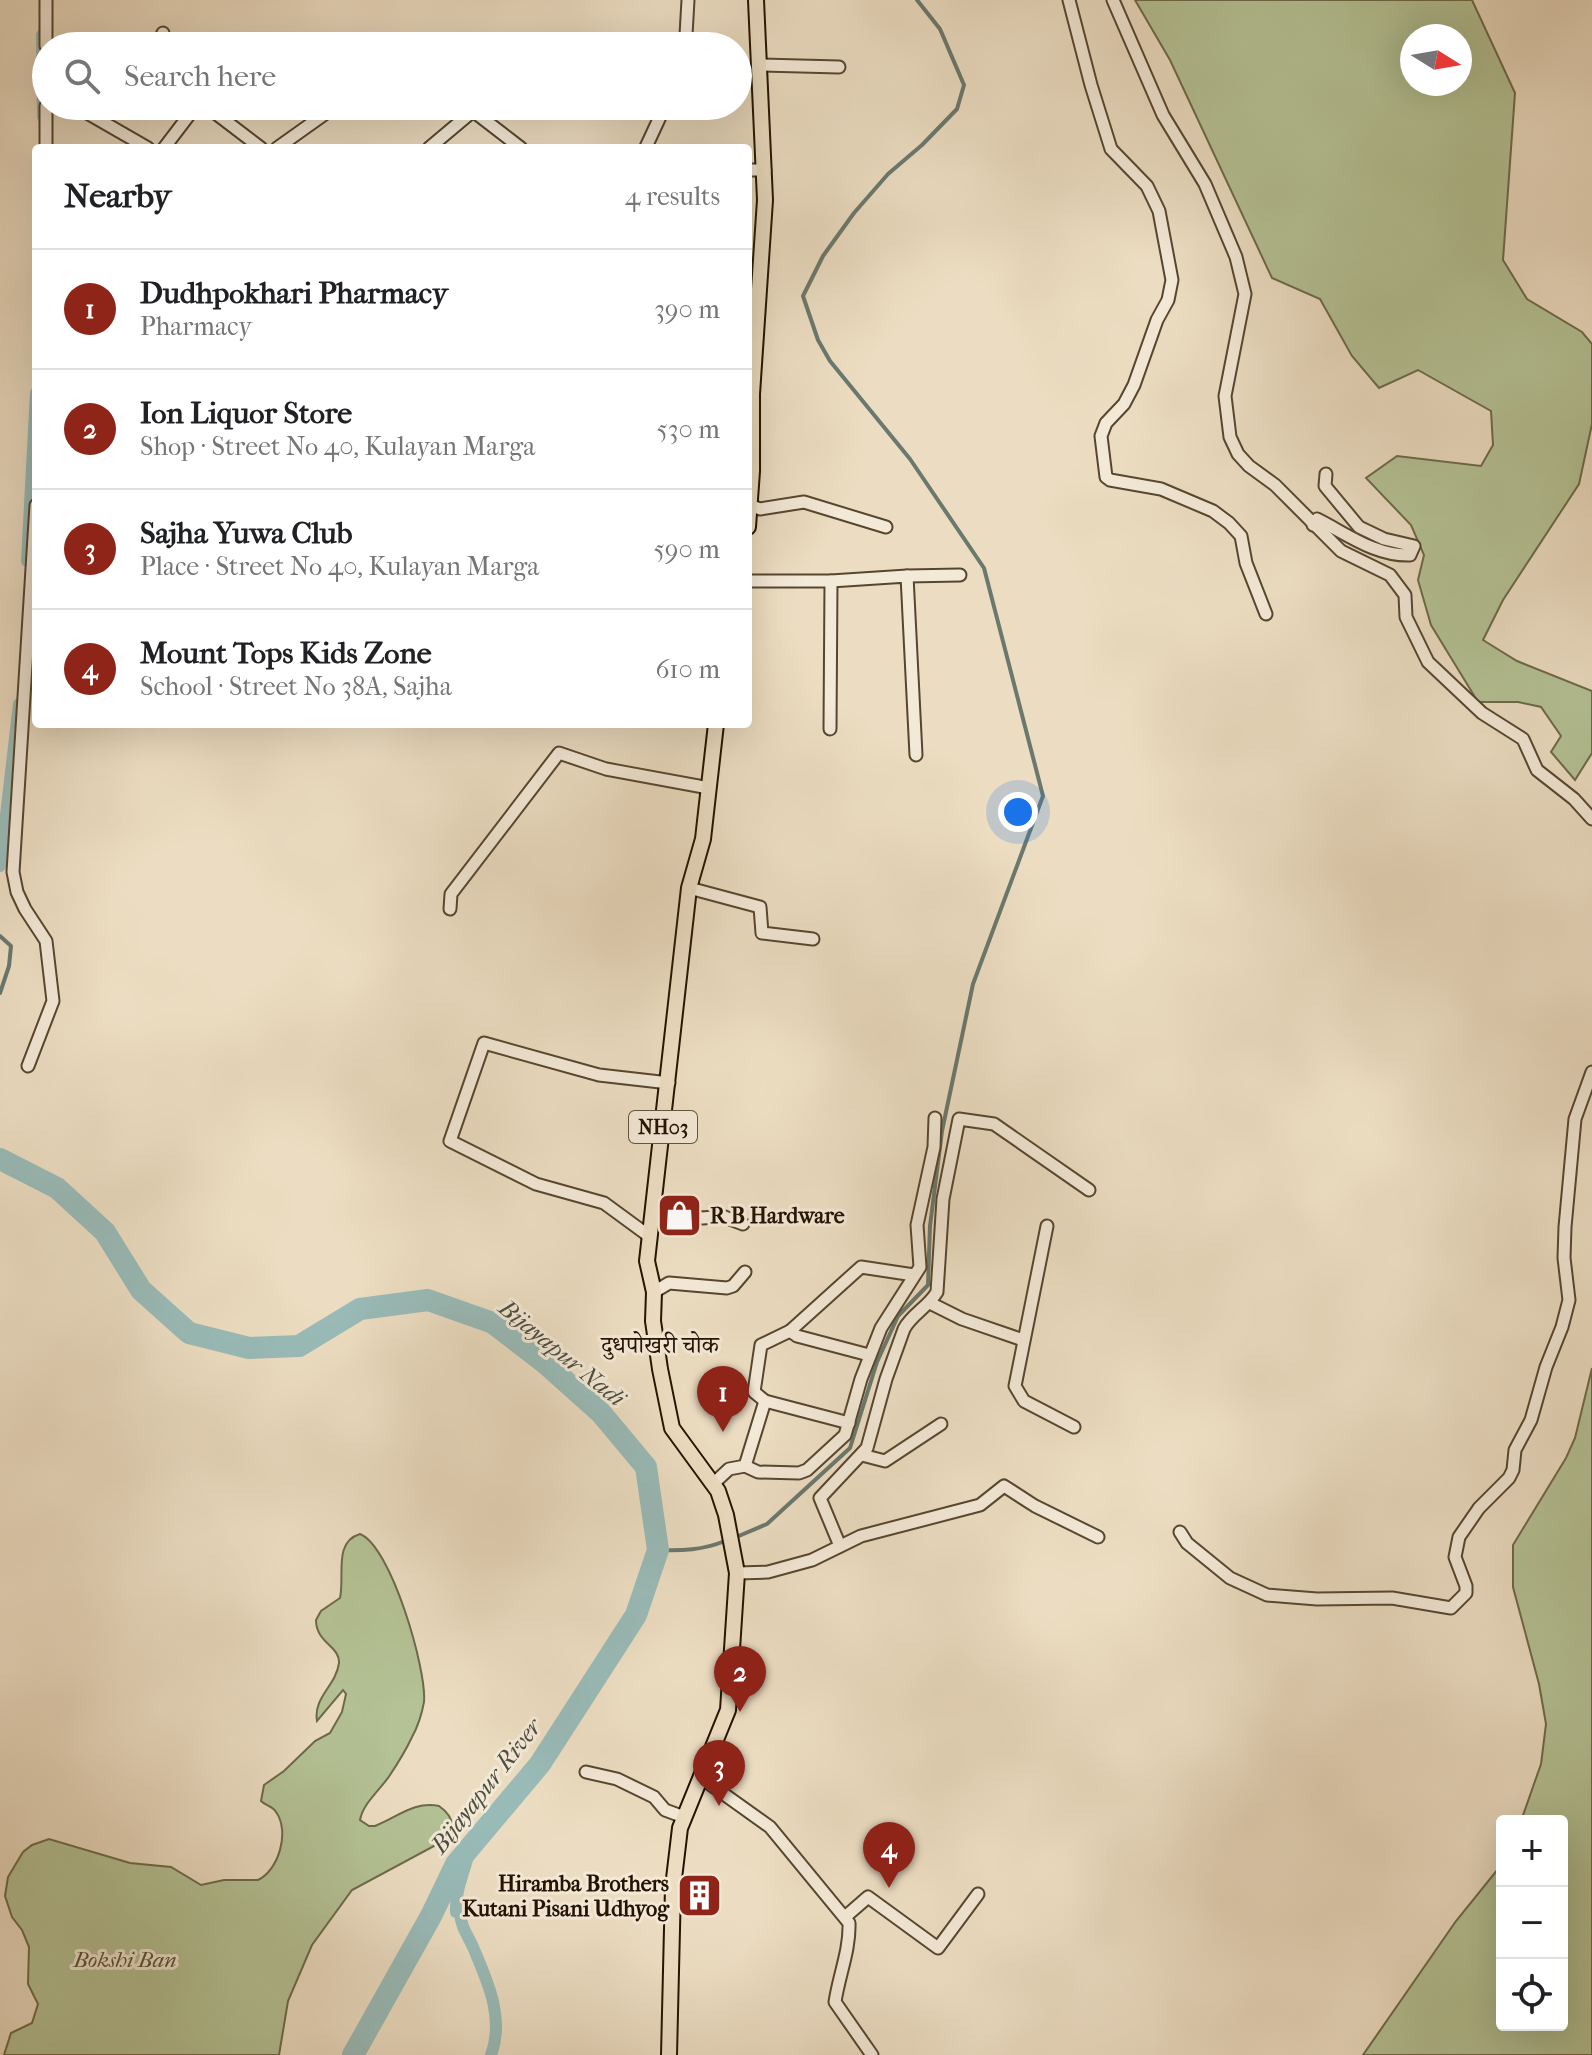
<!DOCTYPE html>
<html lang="en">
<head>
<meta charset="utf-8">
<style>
	body { margin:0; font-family:"IM FELL French Canon","Noto Serif Devanagari",serif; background:#f2f2f2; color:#202124 }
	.controls { position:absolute; right:24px; bottom:24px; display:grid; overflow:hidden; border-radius:8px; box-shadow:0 8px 32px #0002 }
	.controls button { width:72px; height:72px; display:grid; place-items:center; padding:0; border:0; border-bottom:2px solid #e0e0e0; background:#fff; color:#202124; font:40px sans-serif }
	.compass { position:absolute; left:1400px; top:24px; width:72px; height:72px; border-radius:50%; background:#fff; box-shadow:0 8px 32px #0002; rotate:101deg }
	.you { position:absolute; left:1018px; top:812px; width:28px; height:28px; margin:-20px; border:6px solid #fff; border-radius:50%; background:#1a73e8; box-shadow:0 0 0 12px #1a73e833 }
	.badge { display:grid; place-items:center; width:52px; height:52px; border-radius:50%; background:#8f2418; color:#fff; font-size:26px; font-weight:700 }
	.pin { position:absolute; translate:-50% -66px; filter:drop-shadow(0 2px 4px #0008) }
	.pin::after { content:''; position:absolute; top:42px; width:28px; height:24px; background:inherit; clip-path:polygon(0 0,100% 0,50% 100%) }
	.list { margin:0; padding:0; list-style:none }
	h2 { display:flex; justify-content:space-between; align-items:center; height:104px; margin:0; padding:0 32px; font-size:34px }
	h2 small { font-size:26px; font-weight:400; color:#757577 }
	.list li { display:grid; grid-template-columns:52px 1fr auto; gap:24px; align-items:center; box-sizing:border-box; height:120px; padding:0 32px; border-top:2px solid #e0e0e0 }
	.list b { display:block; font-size:30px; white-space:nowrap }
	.list p { margin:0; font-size:26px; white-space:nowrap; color:#757577 }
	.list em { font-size:26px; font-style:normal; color:#757577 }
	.icon { flex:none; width:44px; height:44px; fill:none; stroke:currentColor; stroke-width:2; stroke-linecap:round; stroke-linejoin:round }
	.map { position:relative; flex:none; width:1592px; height:2055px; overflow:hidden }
	.search { position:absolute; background:#fff; box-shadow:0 8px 32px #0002; left:32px; top:32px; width:720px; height:88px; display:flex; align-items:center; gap:20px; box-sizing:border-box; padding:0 28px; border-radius:44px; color:#757577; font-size:30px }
	.panel { position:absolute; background:#fff; box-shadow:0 8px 32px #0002; left:32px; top:144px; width:720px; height:584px; border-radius:8px }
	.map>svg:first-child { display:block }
</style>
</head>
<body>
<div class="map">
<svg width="1592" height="2055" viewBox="0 0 1592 2055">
	<rect width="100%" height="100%" fill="#ecddc2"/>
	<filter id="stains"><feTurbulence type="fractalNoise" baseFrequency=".0025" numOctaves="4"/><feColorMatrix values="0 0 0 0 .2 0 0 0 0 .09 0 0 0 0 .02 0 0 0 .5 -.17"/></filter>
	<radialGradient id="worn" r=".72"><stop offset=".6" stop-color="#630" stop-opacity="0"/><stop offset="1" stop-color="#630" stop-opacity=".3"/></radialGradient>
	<!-- green -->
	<g fill="#b4c295" stroke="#6c6a4a" stroke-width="2" fill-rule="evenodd">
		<path d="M 1135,0 L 1472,0 L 1515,93 L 1503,260 L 1527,299 L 1582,332 L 1592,344 L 1592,424 L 1579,484 L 1503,600 L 1483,640 L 1517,661 L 1592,691 L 1592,753 L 1575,780 L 1551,752 L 1561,736 L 1541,707 L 1518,702 L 1478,702 L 1431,625 L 1418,580 L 1424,555 L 1411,525 L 1366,478 L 1397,456 L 1481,466 L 1493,445 L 1491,411 L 1418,370 L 1379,388 L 1352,356 L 1320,299 L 1272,278 L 1170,60 ZM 1412,36 L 1460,36 L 1460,84 L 1412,84 Z"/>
		<polygon points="1592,1368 1592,2055 1363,2055 1456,1921 1502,1864 1502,2025 1562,2025 1562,1821 1521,1821 1541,1764 1546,1724 1539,1684 1513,1587 1513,1545 1566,1458 1575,1438"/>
		<path d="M 360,1534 C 391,1546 427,1670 424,1702 C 422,1713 417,1728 412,1737 C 406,1750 398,1763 390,1775 C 381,1789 363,1803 360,1820 L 369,1826 L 375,1826 C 398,1817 414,1801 439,1806 C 452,1815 456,1825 449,1838 L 352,1890 L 312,1945 L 288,2001 L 279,2055 L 4,2055 L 11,2033 L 32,2023 L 38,2004 L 28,1984 L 29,1947 L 22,1930 L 12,1917 L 5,1896 L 8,1877 L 23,1852 L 32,1845 L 49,1839 L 130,1863 L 171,1867 L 201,1885 L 224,1880 L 258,1880 C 279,1870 290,1831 276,1812 C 273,1806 266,1806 261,1801 L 264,1785 L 284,1771 L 315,1741 L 330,1733 L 342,1712 L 346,1694 L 343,1690 L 317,1721 C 313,1697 336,1686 339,1663 C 340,1646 316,1643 316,1620 L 321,1611 L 340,1598 C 345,1576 333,1542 360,1534 Z"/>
	</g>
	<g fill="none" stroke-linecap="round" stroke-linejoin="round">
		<!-- stream -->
		<g stroke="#6a786e" stroke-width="4">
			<polyline points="0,936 11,946 9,966 0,993"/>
			<polyline points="734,1538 767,1524 850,1448 877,1362 898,1316 928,1285 930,1226 942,1131 973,984 1043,796 984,568 910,459 830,361 818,340 803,296 823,256 854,213 888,174 922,145 957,109 964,85 940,29 917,0"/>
			<path d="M 658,1550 C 682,1551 703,1550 725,1541"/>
		</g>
		<!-- canal -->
		<g stroke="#99bbb8" stroke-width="12">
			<polyline points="42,35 43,117"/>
			<polyline points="27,561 36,393"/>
			<polyline points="0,866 19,704"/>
			<path d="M 470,1847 C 466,1870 455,1888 456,1912 L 460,1913 C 461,1927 467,1934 473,1947 C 487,1980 505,2018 491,2055"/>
		</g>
		<!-- river -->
		<polyline stroke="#99bbb8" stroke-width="22" points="0,1159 57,1188 105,1232 141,1290 189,1333 249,1348 299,1346 360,1309 428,1300 493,1323 545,1363 601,1413 646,1467 658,1550 636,1615 540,1764 456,1864 431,1916 353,2055"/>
		<defs>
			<g id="minor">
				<polyline points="46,0 46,46"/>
				<polyline points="1069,0 1091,85 1111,149 1147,186 1159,211 1172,280 1168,300 1157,320 1134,385 1124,404 1106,423 1101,436 1106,477 1110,480 1161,489 1213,511 1229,523 1241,536 1246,563 1266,614"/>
				<polyline points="1113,0 1163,115 1205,184 1236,257 1245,294 1225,396 1230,437 1238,454 1249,466 1275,485 1341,551 1390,575 1405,595 1406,617 1428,662 1482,713 1523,739 1537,770 1574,799 1592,819"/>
				<polyline points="157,46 163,33"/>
				<polyline points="424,46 432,46"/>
				<polyline points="682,46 686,35 688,0"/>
				<polyline points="759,65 839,67"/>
				<polyline points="75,106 148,148"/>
				<polyline points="206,106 261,148"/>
				<polyline points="646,147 665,106"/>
				<polyline points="46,148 46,106"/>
				<polyline points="164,148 196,106"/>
				<polyline points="277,148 336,106"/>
				<polyline points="429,148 473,111 521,148"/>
				<polyline points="748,170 765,170"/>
				<polyline points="750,505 760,509 804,502 886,527"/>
				<path d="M 1313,525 L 1317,519 C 1347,534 1375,556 1410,555 L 1414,546 L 1384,539 L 1359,527 L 1325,486 L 1326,474"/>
				<polyline points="907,576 960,575"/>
				<polyline points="748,581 831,581 907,576 916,755"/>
				<polyline points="830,729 831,581"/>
				<polyline points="689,888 760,907 762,933 813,939"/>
				<polyline points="450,909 451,894 559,753 606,769 709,788"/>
				<polyline points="28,1066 53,1001 46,941 25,909 17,892 13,872 36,505"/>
				<polyline points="653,1211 703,1218 722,1216 743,1224"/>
				<polyline points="1047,1226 1015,1386 1024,1401 1074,1427"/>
				<polyline points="649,1236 604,1203 536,1184 450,1141 484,1043 599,1075 669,1083"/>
				<polyline points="654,1292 669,1283 727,1288 733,1286 745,1272"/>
				<polyline points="930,1303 962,1319 1023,1340"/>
				<polyline points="790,1331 797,1336 869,1355"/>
				<polyline points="765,1401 849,1423"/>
				<polyline points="862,1455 885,1461 941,1424"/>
				<polyline points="745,1466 758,1472 799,1473 807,1470 845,1435 861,1379 881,1328 920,1267 917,1225 934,1147 935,1118"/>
				<polyline points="713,1484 729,1469 745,1466 765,1401 754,1392 761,1345 790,1331 861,1267 914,1275"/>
				<polyline points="1180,1532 1187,1543 1230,1578 1267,1595 1317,1599 1392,1598 1451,1608 1466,1593 1466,1586 1455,1557 1459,1537 1479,1508 1509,1478 1513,1470 1515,1450 1531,1420 1546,1367 1562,1327 1569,1300 1564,1258 1565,1227 1575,1119 1592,1072"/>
				<path d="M 840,1546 L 820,1498 L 867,1448 L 886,1379 L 904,1329 C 911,1315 928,1307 937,1292 L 943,1199 L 959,1119 L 994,1124 L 1089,1190"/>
				<polyline points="737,1573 768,1572 812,1560 861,1536 980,1505 1004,1486 1035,1506 1098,1537"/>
				<polyline points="586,1772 617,1779 654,1797 665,1810 684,1817"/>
				<path d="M 700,1777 L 770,1827 L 849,1923 C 850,1950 839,1975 835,2002 L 872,2055"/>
				<polyline points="845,1917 868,1897 938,1948 978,1894"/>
			</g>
			<g id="major">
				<polyline points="748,527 752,471 752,394 765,200 756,0"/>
				<polyline points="669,2055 673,1887 680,1828 728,1710 737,1573 726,1515 718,1491 672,1428 660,1369 653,1321 654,1292 647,1261 689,888 703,839 716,724"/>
			</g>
		</defs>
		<!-- minor casing -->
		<use href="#minor" stroke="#564630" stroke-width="15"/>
		<!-- major casing -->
		<use href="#major" stroke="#241300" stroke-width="18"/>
		<!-- minor -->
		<use href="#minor" stroke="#f3e9d7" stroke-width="11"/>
		<!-- major -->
		<use href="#major" stroke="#ecddc2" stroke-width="14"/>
	</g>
	<!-- icons -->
	<defs>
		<symbol id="shop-square" viewBox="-11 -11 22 22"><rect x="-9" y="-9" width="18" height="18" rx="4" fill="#8f2418" stroke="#f3e9d7"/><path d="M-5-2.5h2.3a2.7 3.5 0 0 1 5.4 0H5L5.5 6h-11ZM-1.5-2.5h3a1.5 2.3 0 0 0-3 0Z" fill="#fff"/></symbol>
		<symbol id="building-square" viewBox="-11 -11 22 22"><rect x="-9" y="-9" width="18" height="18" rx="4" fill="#8f2418" stroke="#f3e9d7"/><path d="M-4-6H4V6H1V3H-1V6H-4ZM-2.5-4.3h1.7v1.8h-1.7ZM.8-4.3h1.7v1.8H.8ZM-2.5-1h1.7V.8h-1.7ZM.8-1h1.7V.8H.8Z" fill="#fff"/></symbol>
	</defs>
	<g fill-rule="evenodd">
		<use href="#shop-square" x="654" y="1190" width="51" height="51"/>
		<use href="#building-square" x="674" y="1870" width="51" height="51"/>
	</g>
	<g text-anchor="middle" stroke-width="6" stroke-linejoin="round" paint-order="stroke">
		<!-- shield labels -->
		<rect fill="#f3e9d7" stroke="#625340" stroke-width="2" x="629" y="1111" width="68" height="32" rx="6"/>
		<g font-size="20" font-weight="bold" fill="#241300">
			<text x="663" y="1134">NH03</text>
		</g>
		<!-- poi labels -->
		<g font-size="22" font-weight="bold" fill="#241300" stroke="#f3e9d7" text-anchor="start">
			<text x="710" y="1223">R B Hardware</text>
			<text x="669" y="1891" text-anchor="end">Hiramba Brothers<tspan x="669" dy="25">Kutani Pisani Udhyog</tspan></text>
		</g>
		<!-- park labels -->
		<g font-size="22" font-style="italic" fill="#565034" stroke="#f3e9d7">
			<text x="125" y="1967">Bokshi Ban</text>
		</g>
		<!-- neighbourhood labels -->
		<g font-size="24" fill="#241300" stroke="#f3e9d7">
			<text x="660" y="1353">दुधपोखरी चोक</text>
		</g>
		<!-- water labels -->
		<g font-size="24" font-style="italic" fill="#4d4e40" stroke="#f3e9d7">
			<text transform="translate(562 1353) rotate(39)" y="8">Bijayapur Nadi</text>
			<text transform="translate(486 1786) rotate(-52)" y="8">Bijayapur River</text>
		</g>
	</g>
	<rect width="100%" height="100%" filter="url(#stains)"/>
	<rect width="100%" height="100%" fill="url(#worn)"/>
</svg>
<div class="controls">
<button>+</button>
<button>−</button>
<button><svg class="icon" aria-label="locate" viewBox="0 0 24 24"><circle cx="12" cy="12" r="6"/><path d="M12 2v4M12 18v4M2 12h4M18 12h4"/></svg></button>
</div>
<svg class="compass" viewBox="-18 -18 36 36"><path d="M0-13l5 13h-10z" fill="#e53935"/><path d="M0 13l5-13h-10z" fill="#757577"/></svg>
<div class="you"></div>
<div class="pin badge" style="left:723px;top:1432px">1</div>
<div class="pin badge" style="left:740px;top:1712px">2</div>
<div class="pin badge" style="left:719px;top:1806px">3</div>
<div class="pin badge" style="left:889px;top:1888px">4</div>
<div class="search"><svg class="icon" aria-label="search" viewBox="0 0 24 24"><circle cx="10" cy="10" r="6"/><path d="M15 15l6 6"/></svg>Search here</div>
<section class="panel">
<h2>Nearby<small>4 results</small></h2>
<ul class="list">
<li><span class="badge">1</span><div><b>Dudhpokhari Pharmacy</b><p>Pharmacy</p></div><em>390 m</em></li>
<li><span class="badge">2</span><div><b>Ion Liquor Store</b><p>Shop · Street No 40, Kulayan Marga</p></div><em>530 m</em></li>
<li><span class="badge">3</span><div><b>Sajha Yuwa Club</b><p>Place · Street No 40, Kulayan Marga</p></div><em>590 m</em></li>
<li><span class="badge">4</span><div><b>Mount Tops Kids Zone</b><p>School · Street No 38A, Sajha</p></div><em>610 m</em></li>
</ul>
</section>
</div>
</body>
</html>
